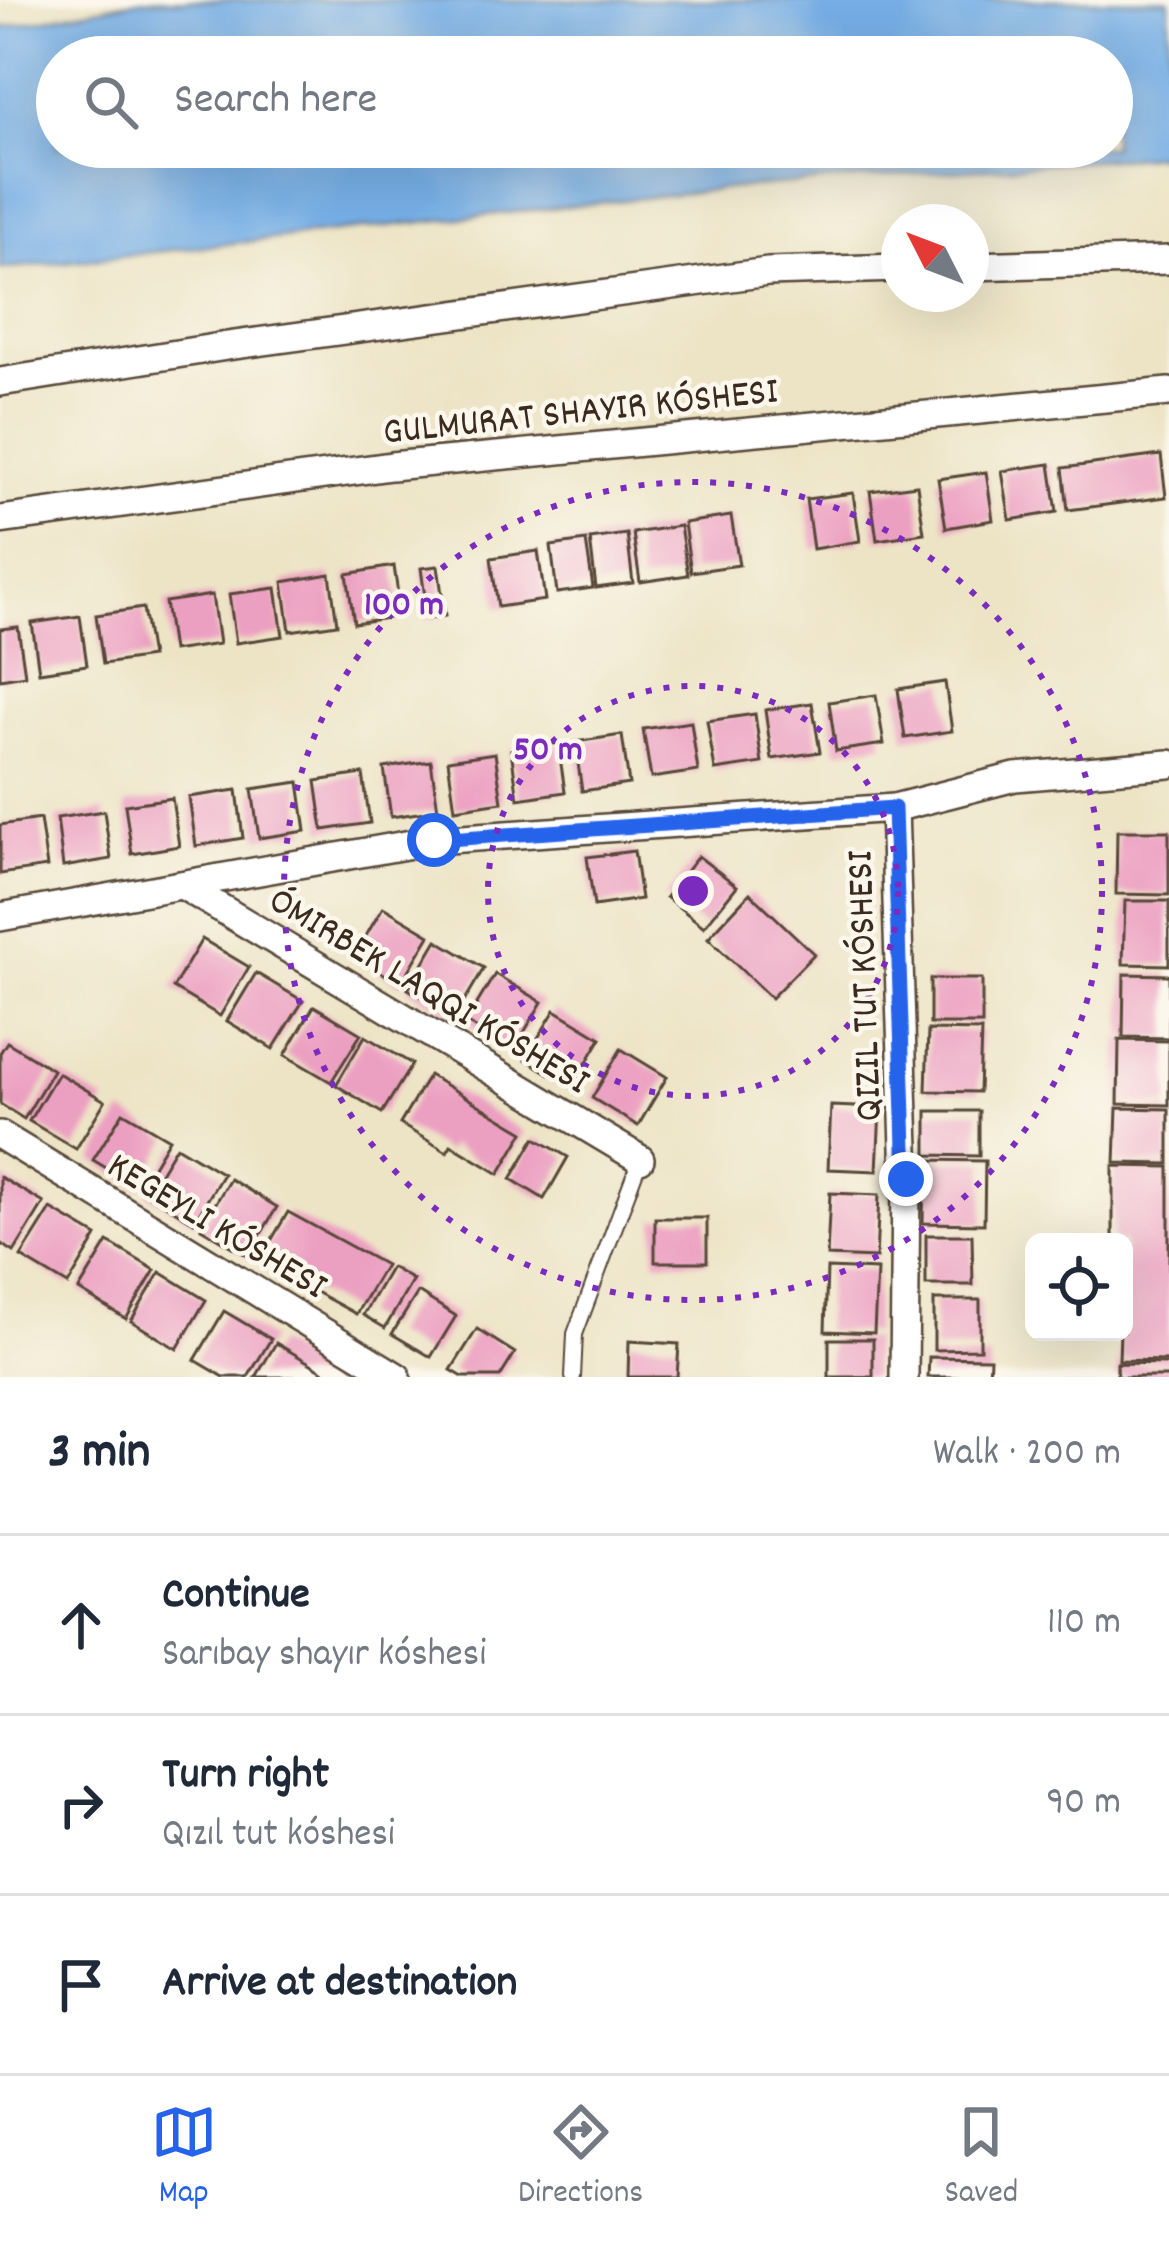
<!DOCTYPE html>
<html lang="en">
<head>
<meta charset="utf-8">
<style>
	body { margin:0; font-family:Dekko,sans-serif; background:#f2f2f3; color:#1f2937 }
	.controls { position:absolute; right:36px; bottom:36px; display:grid; overflow:hidden; border-radius:18px; box-shadow:0 12px 48px #0002 }
	.controls button { width:108px; height:108px; display:grid; place-items:center; padding:0; border:0; border-bottom:3px solid #e0e1e3; background:#fff; color:#1f2937; font:60px sans-serif }
	.compass { position:absolute; left:881px; top:204px; width:108px; height:108px; border-radius:50%; background:#fff; box-shadow:0 12px 48px #0002; rotate:312deg }
	.stop { position:absolute; width:36px; height:36px; margin:-27px; border:9px solid #2563eb; border-radius:50%; background:#fff }
	.stop.end { background:#2563eb; border-color:#fff; box-shadow:0 3px 12px #0008 }
	.list { margin:0; padding:0; list-style:none }
	h2 { display:flex; justify-content:space-between; align-items:center; height:156px; margin:0; padding:0 48px; font-size:51px }
	h2 small { font-size:39px; font-weight:400; color:#747a83 }
	.list li { display:grid; grid-template-columns:78px 1fr auto; gap:36px; align-items:center; box-sizing:border-box; height:180px; padding:0 48px; border-top:3px solid #e0e1e3 }
	.list b { display:block; font-size:45px; white-space:nowrap }
	.list p { margin:0; font-size:39px; white-space:nowrap; color:#747a83 }
	.list em { font-size:39px; font-style:normal; color:#747a83 }
	.icon { flex:none; width:66px; height:66px; fill:none; stroke:currentColor; stroke-width:2; stroke-linecap:round; stroke-linejoin:round }
	.map { position:relative; flex:none; width:1169px; height:1377px; overflow:hidden }
	.search { position:absolute; background:#fff; box-shadow:0 12px 48px #0002; left:36px; right:36px; top:36px; height:132px; display:flex; align-items:center; gap:30px; box-sizing:border-box; padding:0 42px; border-radius:66px; color:#747a83; font-size:45px }
	.sheet { height:696px; background:#fff }
	nav { display:flex; justify-content:space-around; align-items:center; box-sizing:border-box; height:168px; border-top:3px solid #e0e1e3; background:#fff; font-size:33px; color:#747a83 }
	nav a { display:grid; justify-items:center; gap:6px }
	nav .on { color:#2563eb }
	.map>svg:first-child { display:block }
</style>
</head>
<body>
<div class="map">
<svg width="1169" height="1377" viewBox="0 0 1169 1377">
	<rect width="100%" height="100%" fill="#fbf7ec"/>
	<filter id="ink" filterUnits="userSpaceOnUse"><feTurbulence type="fractalNoise" baseFrequency=".00833" numOctaves="2"/><feDisplacementMap in="SourceGraphic" scale="24" xChannelSelector="R" yChannelSelector="G"/><feConvolveMatrix kernelMatrix="1 2 1 2 8 2 1 2 1" color-interpolation-filters="sRGB"/></filter>
	<filter id="wash" filterUnits="userSpaceOnUse"><feTurbulence type="fractalNoise" baseFrequency=".004" numOctaves="4" result="noise"/><feDisplacementMap in="SourceGraphic" scale="48" xChannelSelector="R" yChannelSelector="G"/><feGaussianBlur stdDeviation="2.7" result="paint"/><feColorMatrix in="noise" values="0 0 0 0 0 0 0 0 0 0 0 0 0 0 0 0 0 1.4 0 .05"/><feComposite in="paint" operator="in"/></filter>
	<g filter="url(#wash)">
		<rect width="100%" height="100%" fill="#ede4c6"/>
		<!-- water -->
		<path fill="#75ade4" stroke="#586c81" stroke-width="3" fill-rule="evenodd" d="M 141,0 L 1169,0 L 1169,154 L 713,190 L 0,269 L 0,28 ZM 57,57 L 1112,57 L 1112,147 L 57,147 Z"/>
		<g id="blocks">
			<!-- building -->
			<g fill="#eca0c1">
				<polygon points="1161,455 1166,497 1068,510 1063,468"/>
				<polygon points="1050,464 1057,512 1010,520 1002,471"/>
				<polygon points="986,472 993,520 946,528 938,479"/>
				<polygon points="917,485 924,533 877,540 870,491"/>
				<polygon points="853,493 860,541 813,549 806,499"/>
				<polygon points="731,516 739,565 691,572 684,523"/>
				<polygon points="680,526 688,575 640,582 633,533"/>
				<polygon points="627,534 633,583 596,588 590,539"/>
				<polygon points="586,541 593,588 557,593 551,546"/>
				<polygon points="538,551 545,600 498,607 491,558"/>
				<polygon points="394,566 401,616 354,623 347,574"/>
				<polygon points="438,566 445,616 428,619 421,568"/>
				<polygon points="330,574 337,624 290,631 283,582"/>
				<polygon points="276,588 283,636 236,643 229,594"/>
				<polygon points="212,595 219,644 172,651 165,602"/>
				<polygon points="143,608 151,657 103,664 96,615"/>
				<polygon points="80,616 87,665 39,672 32,623"/>
				<polygon points="18,627 25,675 0,679 0,629"/>
				<polygon points="945,682 952,731 905,738 898,689"/>
				<polygon points="876,695 884,744 836,751 829,702"/>
				<polygon points="812,703 820,752 772,759 765,710"/>
				<polygon points="755,714 762,763 715,770 707,721"/>
				<polygon points="691,722 698,771 651,778 643,729"/>
				<polygon points="622,735 629,784 582,791 575,742"/>
				<polygon points="558,743 565,792 518,799 511,750"/>
				<polygon points="495,753 502,802 455,809 448,760"/>
				<polygon points="431,761 438,810 391,817 384,768"/>
				<polygon points="363,774 370,823 323,830 316,781"/>
				<polygon points="299,782 306,831 259,838 252,789"/>
				<polygon points="237,790 243,838 196,846 189,797"/>
				<polygon points="172,798 179,846 132,854 125,805"/>
				<polygon points="104,811 111,859 63,867 57,818"/>
				<polygon points="40,819 47,867 0,874 0,825"/>
				<polygon points="1117,831 1169,831 1169,895 1116,894"/>
				<polygon points="634,851 641,899 594,906 587,857"/>
				<polygon points="698,856 737,886 704,927 666,897"/>
				<polygon points="750,893 814,954 771,998 708,938"/>
				<polygon points="1125,901 1169,901 1169,965 1123,964"/>
				<polygon points="383,907 430,935 401,984 354,956"/>
				<polygon points="202,939 249,967 220,1016 173,988"/>
				<polygon points="437,940 484,968 455,1017 408,989"/>
				<polygon points="256,973 303,1001 273,1049 227,1021"/>
				<polygon points="495,974 542,1002 513,1051 466,1022"/>
				<polygon points="1124,974 1169,975 1169,1038 1123,1037"/>
				<rect x="930" y="979" width="52" height="45"/>
				<polygon points="314,1006 361,1034 331,1082 285,1055"/>
				<polygon points="555,1010 601,1038 572,1087 525,1059"/>
				<polygon points="928,1030 981,1031 979,1092 926,1091"/>
				<polygon points="365,1036 412,1064 382,1113 336,1085"/>
				<polygon points="1119,1040 1169,1041 1169,1105 1118,1104"/>
				<polygon points="7,1042 53,1070 24,1119 0,1104 0,1053"/>
				<polygon points="621,1049 667,1077 638,1126 592,1098"/>
				<polygon points="58,1073 105,1101 76,1149 29,1121"/>
				<polygon points="429,1075 524,1132 499,1174 451,1145 447,1152 400,1124"/>
				<polygon points="831,1106 880,1108 877,1171 828,1169"/>
				<polygon points="1117,1108 1169,1109 1169,1164 1115,1163"/>
				<polygon points="927,1111 979,1111 979,1156 927,1155"/>
				<polygon points="123,1112 169,1139 140,1188 93,1160"/>
				<polygon points="535,1138 568,1157 544,1199 511,1179"/>
				<polygon points="176,1146 223,1174 194,1222 147,1194"/>
				<polygon points="924,1160 985,1161 984,1224 923,1223"/>
				<polygon points="1113,1166 1169,1167 1169,1361 1119,1360 1120,1332 1124,1332 1124,1242 1113,1242"/>
				<polygon points="0,1177 44,1203 14,1252 0,1243"/>
				<polygon points="230,1179 277,1207 248,1256 201,1228"/>
				<polygon points="830,1193 879,1195 876,1258 827,1256"/>
				<polygon points="51,1209 97,1236 68,1285 21,1257"/>
				<polygon points="288,1212 385,1265 356,1314 259,1261"/>
				<rect x="655" y="1218" width="52" height="44"/>
				<polygon points="926,1235 972,1235 973,1285 926,1285"/>
				<polygon points="108,1242 155,1270 126,1319 79,1290"/>
				<polygon points="391,1267 413,1280 385,1328 363,1315"/>
				<polygon points="827,1268 877,1270 874,1333 825,1331"/>
				<polygon points="160,1272 206,1300 177,1349 131,1321"/>
				<polygon points="418,1292 456,1316 431,1357 392,1334"/>
				<polygon points="934,1300 980,1300 980,1349 934,1350"/>
				<polygon points="224,1311 271,1339 248,1377 224,1377 195,1360"/>
				<polygon points="477,1329 515,1353 500,1377 463,1377 451,1370"/>
				<rect x="829" y="1339" width="44" height="38"/>
				<polygon points="629,1341 679,1344 677,1377 628,1377"/>
				<polygon points="276,1343 323,1371 319,1377 256,1377"/>
				<polygon points="929,1357 990,1358 989,1377 928,1377"/>
				<polygon points="1117,1363 1169,1364 1169,1377 1117,1377"/>
			</g>
		</g>
	</g>
	<g filter="url(#ink)">
		<use href="#blocks" fill-opacity="0" stroke="#564637" stroke-width="3"/>
		<g fill="none" stroke-linecap="round" stroke-linejoin="round">
			<defs>
				<polyline id="service" points="573,1377 575,1334 640,1159"/>
				<g id="minor">
					<polyline points="971,266 1169,260"/>
					<polyline points="0,382 227,346 768,272 899,268"/>
					<polyline points="0,520 391,466 1169,392"/>
					<polyline points="894,808 906,1179 904,1377"/>
					<polyline points="182,885 640,1159"/>
					<polyline points="0,917 434,840 894,808 1015,777 1169,764"/>
					<polyline points="0,1135 397,1377"/>
				</g>
			</defs>
			<!-- service casing -->
			<use href="#service" stroke="#564637" stroke-width="18"/>
			<!-- minor casing -->
			<use href="#minor" stroke="#564637" stroke-width="32"/>
			<!-- service -->
			<use href="#service" stroke="#fff" stroke-width="14"/>
			<!-- minor -->
			<use href="#minor" stroke="#fff" stroke-width="27"/>
		</g>
	</g>
	<g fill="none" stroke-linecap="round" stroke-linejoin="round" filter="url(#ink)">
		<!-- route -->
		<polyline stroke="#2563eb" stroke-width="15" points="434,840 894,808 906,1179"/>
	</g>
	<!-- distance rings -->
	<g fill="none" stroke="#7b2cbf" stroke-width="6" stroke-dasharray="6 12">
		<circle cx="693" cy="891" r="205"/>
		<circle cx="693" cy="891" r="409"/>
	</g>
	<g text-anchor="middle" stroke-width="9" stroke-linejoin="round" paint-order="stroke">
		<!-- street labels -->
		<g font-size="39" fill="#3b2a1e" stroke="#fbf7ec">
			<text transform="translate(580 408) rotate(-6)" y="14">GULMURAT SHAYIR KÓSHESI</text>
			<text transform="translate(861 986) rotate(-92)" y="14">QIZIL TUT KÓSHESI</text>
			<text transform="translate(431 988) rotate(31)" y="14">ÓMIRBEK LAQQI KÓSHESI</text>
			<text transform="translate(219 1223) rotate(31)" y="14">KEGEYLI KÓSHESI</text>
		</g>
	</g>
	<circle cx="693" cy="891" r="18" fill="#7b2cbf" stroke="#fbf7ec" stroke-width="6"/>
	<g font-size="36" text-anchor="middle" font-weight="bold" fill="#7b2cbf" stroke="#fbf7ec" stroke-width="9" stroke-linejoin="round" paint-order="stroke">
		<text x="404" y="614">100 m</text>
		<text x="548" y="759">50 m</text>
	</g>
</svg>
<div class="controls">
<button><svg class="icon" aria-label="locate" viewBox="0 0 24 24"><circle cx="12" cy="12" r="6"/><path d="M12 2v4M12 18v4M2 12h4M18 12h4"/></svg></button>
</div>
<svg class="compass" viewBox="-18 -18 36 36"><path d="M0-13l5 13h-10z" fill="#e53935"/><path d="M0 13l5-13h-10z" fill="#747a83"/></svg>
<div class="stop" style="left:434px;top:840px"></div>
<div class="stop end" style="left:906px;top:1179px"></div>
<div class="search"><svg class="icon" aria-label="search" viewBox="0 0 24 24"><circle cx="10" cy="10" r="6"/><path d="M15 15l6 6"/></svg>Search here</div>
</div>
<section class="sheet">
<h2>3 min<small>Walk · 200 m</small></h2>
<ul class="list">
<li><svg class="icon" aria-label="ahead" viewBox="0 0 24 24"><path d="M12 20V5M6 11l6-6 6 6"/></svg><div><b>Continue</b><p>Sarıbay shayır kóshesi</p></div><em>110 m</em></li>
<li><svg class="icon" aria-label="right" viewBox="0 0 24 24"><path d="M7 20v-9h11M14 6l5 5-5 5"/></svg><div><b>Turn right</b><p>Qızıl tut kóshesi</p></div><em>90 m</em></li>
<li><svg class="icon" aria-label="arrive" viewBox="0 0 24 24"><path d="M6 21V4h12l-3 4 3 4H6"/></svg><div><b>Arrive at destination</b></div></li>
</ul>
</section>
<nav>
<a class="on"><svg class="icon" aria-label="map" viewBox="0 0 24 24"><path d="M3 6l6-2 6 2 6-2v14l-6 2-6-2-6 2zM9 4v14M15 6v14"/></svg>Map</a>
<a><svg class="icon" aria-label="directions" viewBox="0 0 24 24"><path d="M12 3l9 9-9 9-9-9zM9 14v-3h6M13 9l2 2-2 2"/></svg>Directions</a>
<a><svg class="icon" aria-label="saved" viewBox="0 0 24 24"><path d="M7 4h10v16l-5-4-5 4z"/></svg>Saved</a>
</nav>
</body>
</html>
